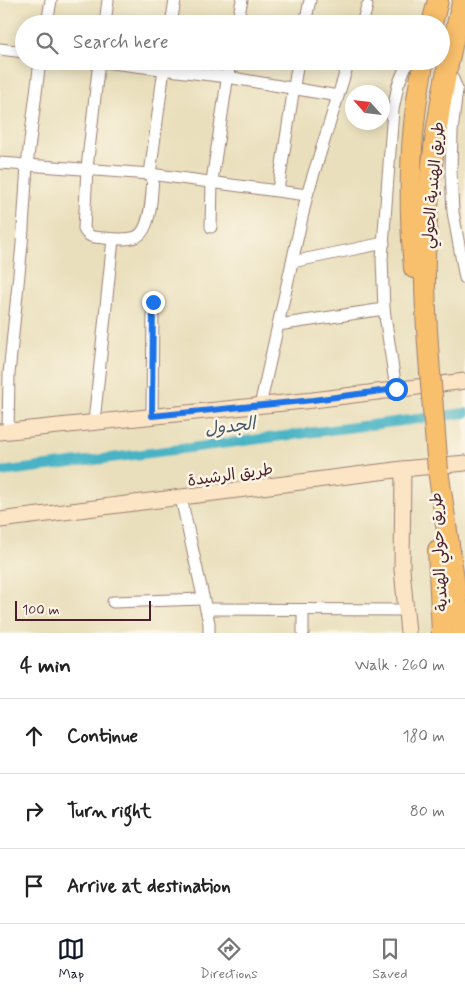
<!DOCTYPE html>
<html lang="en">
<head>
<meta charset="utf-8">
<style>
	body { margin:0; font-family:Mynerve,"Playpen Sans Arabic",sans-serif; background:#f6f6f6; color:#222 }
	.compass { position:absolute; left:345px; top:85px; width:45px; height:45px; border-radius:50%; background:#fff; box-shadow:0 2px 12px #0003; rotate:297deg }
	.scale { position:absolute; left:15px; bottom:12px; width:136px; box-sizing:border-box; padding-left:5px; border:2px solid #4a1f2b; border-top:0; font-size:14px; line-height:18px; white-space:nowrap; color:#4a1f2b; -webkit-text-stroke:4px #fcf5e5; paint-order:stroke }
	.stop { position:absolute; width:15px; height:15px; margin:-11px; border:4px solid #1a73e8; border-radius:50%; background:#fff }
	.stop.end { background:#1a73e8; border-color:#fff; box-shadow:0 1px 5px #0008 }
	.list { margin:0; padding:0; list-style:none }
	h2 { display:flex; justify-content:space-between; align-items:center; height:65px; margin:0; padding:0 20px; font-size:21px }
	h2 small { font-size:16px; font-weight:400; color:#767676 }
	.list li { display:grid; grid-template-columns:32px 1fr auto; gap:15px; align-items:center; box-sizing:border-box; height:75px; padding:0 20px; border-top:1px solid #e0e0e0 }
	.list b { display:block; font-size:19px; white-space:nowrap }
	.list em { font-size:16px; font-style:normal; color:#767676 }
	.icon { flex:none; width:28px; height:28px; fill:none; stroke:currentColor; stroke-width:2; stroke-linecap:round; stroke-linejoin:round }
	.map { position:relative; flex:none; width:465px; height:633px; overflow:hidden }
	.search { position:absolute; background:#fff; box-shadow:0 2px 12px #0003; left:15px; right:15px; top:15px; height:55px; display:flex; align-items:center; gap:12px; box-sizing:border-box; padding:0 18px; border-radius:28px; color:#767676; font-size:19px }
	.sheet { height:290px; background:#fff }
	nav { display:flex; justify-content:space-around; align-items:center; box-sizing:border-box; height:70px; border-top:1px solid #e0e0e0; background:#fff; font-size:14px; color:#767676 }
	nav a { display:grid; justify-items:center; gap:2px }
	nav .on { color:#111827 }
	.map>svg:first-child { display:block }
</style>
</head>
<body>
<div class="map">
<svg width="465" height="633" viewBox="0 0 465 633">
	<rect width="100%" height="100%" fill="#fcf5e5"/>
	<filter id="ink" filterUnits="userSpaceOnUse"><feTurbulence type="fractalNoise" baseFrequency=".02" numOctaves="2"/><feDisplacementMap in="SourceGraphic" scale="10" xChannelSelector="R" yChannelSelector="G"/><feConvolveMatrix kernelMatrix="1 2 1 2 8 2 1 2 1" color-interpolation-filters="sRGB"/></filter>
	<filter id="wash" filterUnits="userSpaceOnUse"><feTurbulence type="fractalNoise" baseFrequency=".0096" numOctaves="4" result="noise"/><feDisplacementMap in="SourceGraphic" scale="20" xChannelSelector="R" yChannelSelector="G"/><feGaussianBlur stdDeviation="1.12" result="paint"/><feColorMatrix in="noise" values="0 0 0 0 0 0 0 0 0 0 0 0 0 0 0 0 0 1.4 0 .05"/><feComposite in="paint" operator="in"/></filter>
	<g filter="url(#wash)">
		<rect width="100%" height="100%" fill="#e9dfbc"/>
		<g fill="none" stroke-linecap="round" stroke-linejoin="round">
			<!-- canal -->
			<polyline stroke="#47b3c4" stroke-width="10" points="0,472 465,413"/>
		</g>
	</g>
	<g filter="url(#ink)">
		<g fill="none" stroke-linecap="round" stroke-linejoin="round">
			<defs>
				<g id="street">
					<polyline points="47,24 51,0"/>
					<polyline points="105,24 108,0"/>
					<polyline points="171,24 175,0"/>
					<polyline points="237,24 242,0"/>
					<polyline points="305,24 310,0"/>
					<polyline points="362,24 367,6"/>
					<polyline points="0,49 24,52"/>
					<polyline points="95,61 227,77 338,96"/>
					<path d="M 99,61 L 87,168 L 84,229 C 88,238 95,237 104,238 C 113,239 127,240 136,237 C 152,230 152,190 153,174"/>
					<polyline points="445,74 453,79 457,89 452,132 451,172 453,212 465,278"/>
					<polyline points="0,163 150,174 307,195"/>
					<polyline points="150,174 165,61"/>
					<polyline points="278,190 298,61"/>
					<polyline points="211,227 212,181 230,61"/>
					<polyline points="292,262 384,243"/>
					<polyline points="278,325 384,309"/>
					<polyline points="396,389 384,309 382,259 393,110 398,85 408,61"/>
					<polyline points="260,406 307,195 349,61"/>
					<polyline points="152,416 153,302"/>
					<polyline points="94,422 113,239"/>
					<polyline points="8,432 9,374 22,244 27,165 40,61"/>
					<polyline points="181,498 209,623 209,633"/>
					<polyline points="113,602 203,599"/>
					<polyline points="206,609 405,610"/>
					<polyline points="303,610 303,633"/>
				</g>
				<g id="secondary">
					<polyline points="0,432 313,400 465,381"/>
					<polyline points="403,469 402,569 408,633"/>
					<polyline points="0,520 403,469 465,463"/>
				</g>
				<g id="highway">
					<polyline points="432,24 438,0"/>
					<path d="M 414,268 C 408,199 409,129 424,61"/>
					<path d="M 430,372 C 427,334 424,296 425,258 C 428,171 441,84 463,0"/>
					<polyline points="438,470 462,633"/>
					<polyline points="438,550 442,633"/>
				</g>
			</defs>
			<!-- street casing -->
			<use href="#street" stroke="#9a7f74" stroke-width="13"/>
			<!-- secondary casing -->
			<use href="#secondary" stroke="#9a7f74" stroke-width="17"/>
			<!-- highway casing -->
			<use href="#highway" stroke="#9a7f74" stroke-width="22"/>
			<!-- street -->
			<use href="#street" stroke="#fff" stroke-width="11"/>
			<!-- secondary -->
			<use href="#secondary" stroke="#fce5c4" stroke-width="15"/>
			<!-- highway -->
			<use href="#highway" stroke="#f8bf6c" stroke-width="20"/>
			<defs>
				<polyline id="highway-bridge" points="430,372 438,470"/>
			</defs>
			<!-- highway-bridge casing -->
			<use href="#highway-bridge" stroke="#9a7f74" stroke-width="22" stroke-linecap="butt"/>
			<!-- highway-bridge -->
			<use href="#highway-bridge" stroke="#f8bf6c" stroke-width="20"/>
		</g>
	</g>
	<g fill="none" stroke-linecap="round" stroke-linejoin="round" filter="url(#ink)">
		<!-- route -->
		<polyline stroke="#1a73e8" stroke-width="6" points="153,302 152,416 313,400 396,389"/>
	</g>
	<g text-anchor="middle" stroke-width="5" stroke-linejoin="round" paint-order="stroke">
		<!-- street labels -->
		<g font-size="16" fill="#4a1f2b" stroke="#fcf5e5">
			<text transform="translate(432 185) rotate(-85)" y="6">طريق الهندية الحولي</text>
			<text transform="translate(230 474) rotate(-8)" y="6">طريق الرشيدة</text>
			<text transform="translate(438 552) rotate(-93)" y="6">طريق حولي الهندية</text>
		</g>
		<!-- water labels -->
		<g font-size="18" font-style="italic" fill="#495a68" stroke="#fcf5e5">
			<text transform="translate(230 426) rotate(-7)" y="6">الجدول</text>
		</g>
	</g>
</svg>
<svg class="compass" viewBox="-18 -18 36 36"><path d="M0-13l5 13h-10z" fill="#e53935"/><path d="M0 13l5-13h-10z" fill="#767676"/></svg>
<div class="scale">100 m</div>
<div class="stop" style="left:396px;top:389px"></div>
<div class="stop end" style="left:153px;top:302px"></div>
<div class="search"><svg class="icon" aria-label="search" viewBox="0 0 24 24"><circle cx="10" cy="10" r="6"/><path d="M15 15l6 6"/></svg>Search here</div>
</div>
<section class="sheet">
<h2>4 min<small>Walk · 260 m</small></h2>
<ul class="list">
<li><svg class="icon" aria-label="ahead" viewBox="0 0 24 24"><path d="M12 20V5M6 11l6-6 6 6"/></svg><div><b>Continue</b></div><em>180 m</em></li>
<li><svg class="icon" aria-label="right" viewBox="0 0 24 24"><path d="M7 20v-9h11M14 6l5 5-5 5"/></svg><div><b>Turn right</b></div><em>80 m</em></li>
<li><svg class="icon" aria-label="arrive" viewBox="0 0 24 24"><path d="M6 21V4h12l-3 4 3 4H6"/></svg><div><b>Arrive at destination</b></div></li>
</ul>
</section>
<nav>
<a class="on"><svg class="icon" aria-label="map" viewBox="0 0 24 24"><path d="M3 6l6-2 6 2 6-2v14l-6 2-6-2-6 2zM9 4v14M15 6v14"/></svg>Map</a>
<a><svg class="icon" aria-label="directions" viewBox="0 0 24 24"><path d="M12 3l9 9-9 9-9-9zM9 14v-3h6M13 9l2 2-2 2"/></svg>Directions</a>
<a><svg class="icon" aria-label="saved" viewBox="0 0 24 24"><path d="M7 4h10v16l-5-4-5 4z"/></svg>Saved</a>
</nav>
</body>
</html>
